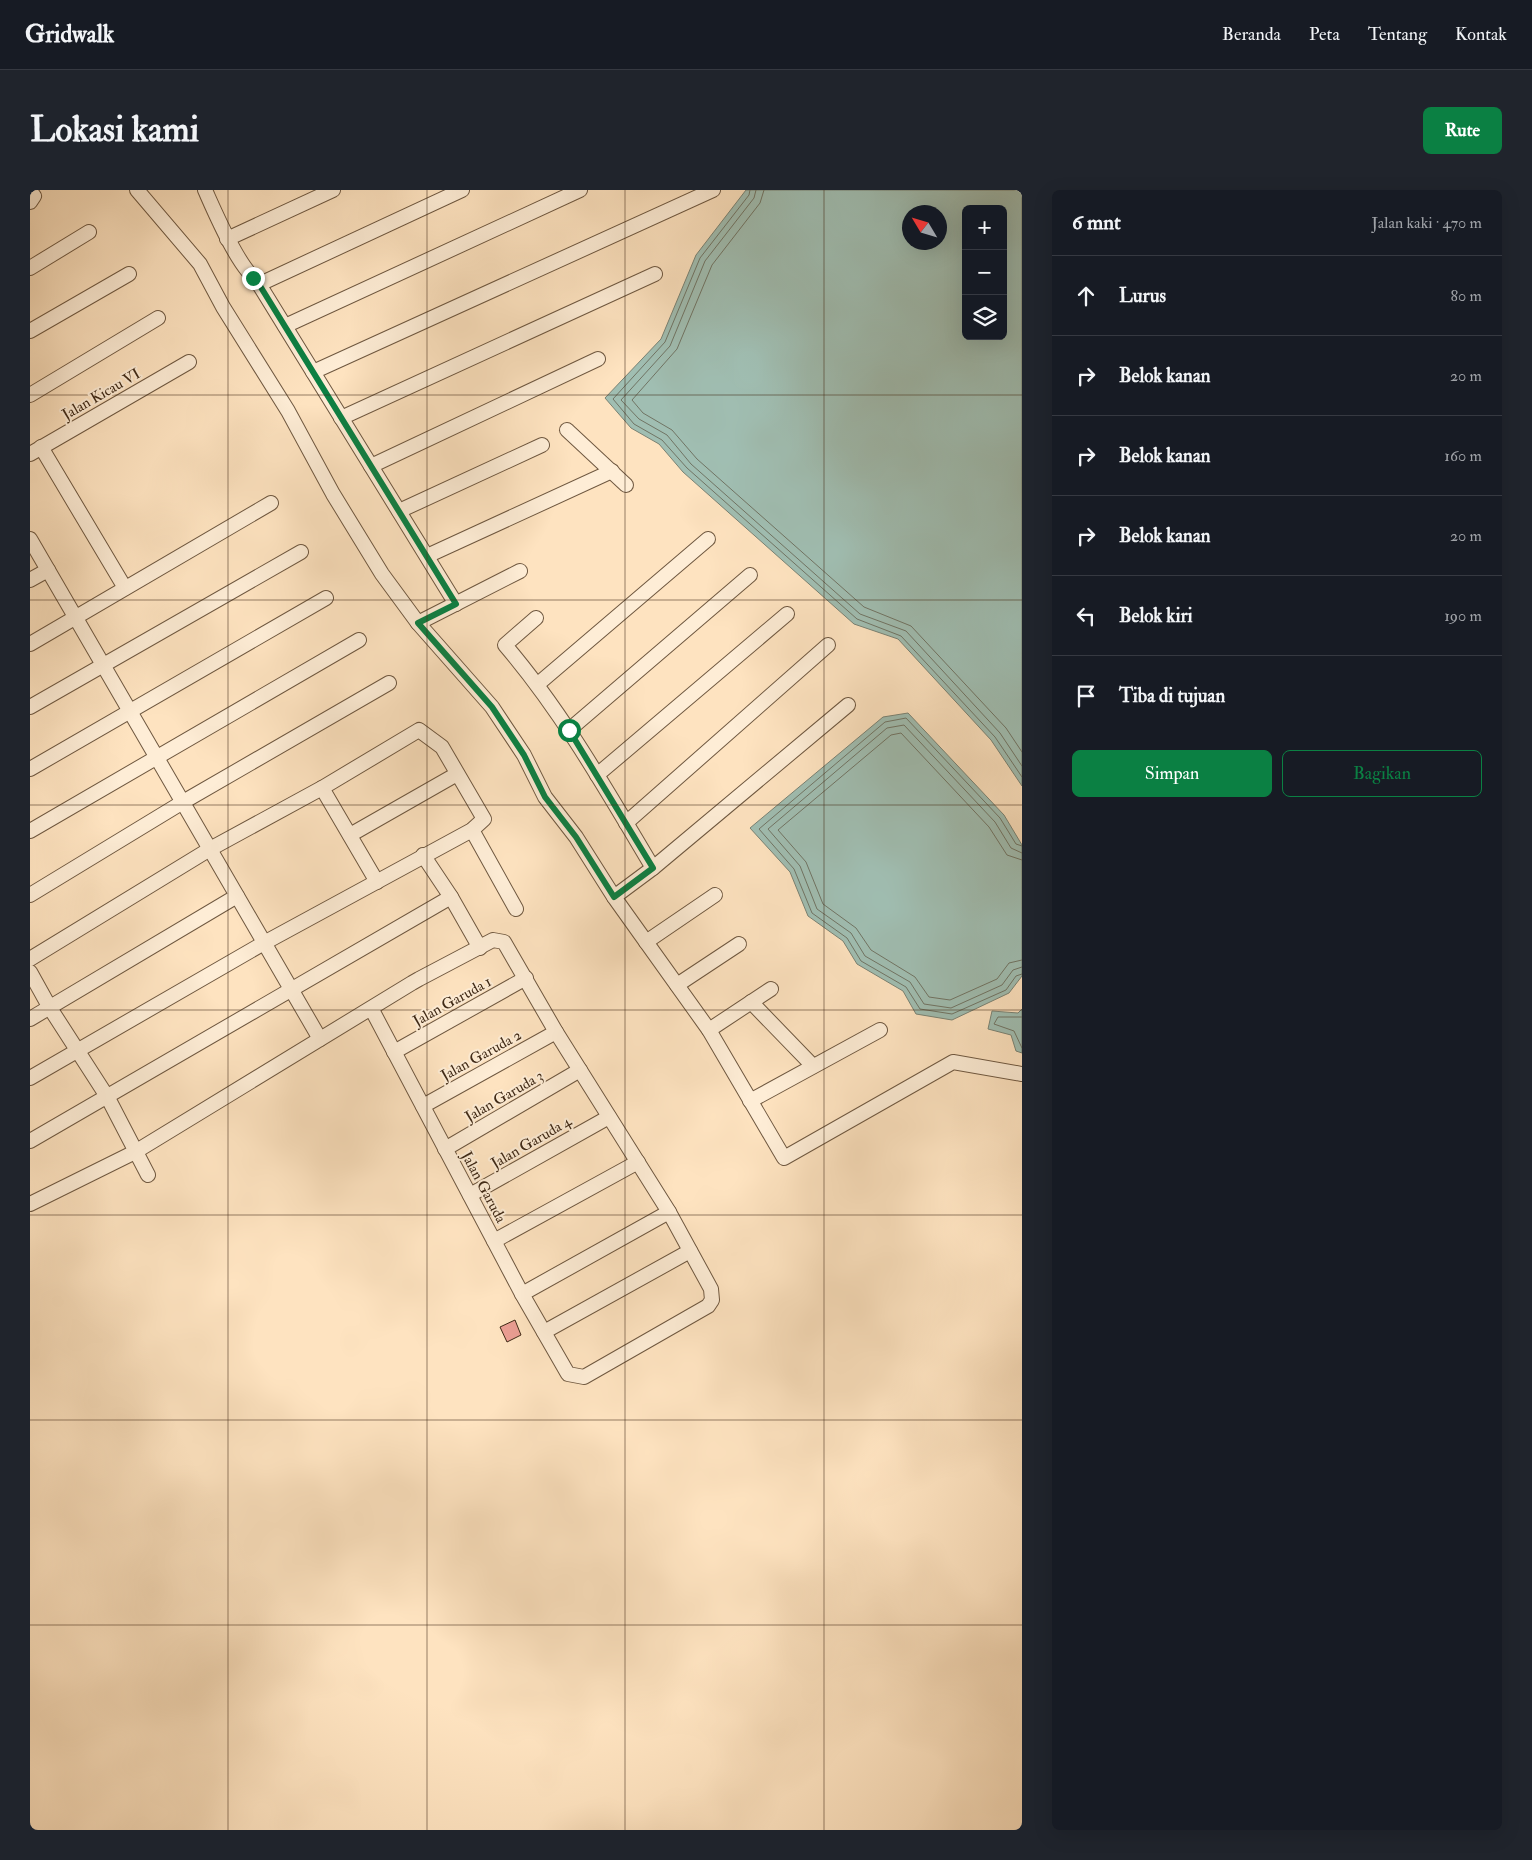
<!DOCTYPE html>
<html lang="id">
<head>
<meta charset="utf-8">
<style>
	body { margin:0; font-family:"IM FELL Double Pica",serif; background:#20242c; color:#f1f3f6 }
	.controls { position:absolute; right:15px; top:15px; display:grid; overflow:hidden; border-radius:8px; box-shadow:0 5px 20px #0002 }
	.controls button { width:45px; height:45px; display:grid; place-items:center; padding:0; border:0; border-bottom:1px solid #363941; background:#171b24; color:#f1f3f6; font:25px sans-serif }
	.compass { position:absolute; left:872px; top:15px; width:45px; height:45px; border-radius:50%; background:#171b24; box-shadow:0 5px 20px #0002; rotate:308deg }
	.stop { position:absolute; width:15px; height:15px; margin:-11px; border:4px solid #0b8043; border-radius:50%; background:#fff }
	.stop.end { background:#0b8043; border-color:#fff; box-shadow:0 1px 5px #0008 }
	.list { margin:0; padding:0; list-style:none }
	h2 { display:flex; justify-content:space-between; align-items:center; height:65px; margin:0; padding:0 20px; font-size:21px }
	h2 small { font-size:16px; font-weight:400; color:#9ea1a6 }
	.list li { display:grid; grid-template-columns:32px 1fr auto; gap:15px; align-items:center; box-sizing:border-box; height:80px; padding:0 20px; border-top:1px solid #363941 }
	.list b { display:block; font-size:19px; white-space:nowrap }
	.list em { font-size:16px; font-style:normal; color:#9ea1a6 }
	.actions { display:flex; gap:10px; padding:15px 20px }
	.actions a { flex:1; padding:11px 0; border:1px solid #0b8043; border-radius:8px; text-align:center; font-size:18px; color:#0b8043 }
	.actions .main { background:#0b8043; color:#fff }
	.icon { flex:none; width:28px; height:28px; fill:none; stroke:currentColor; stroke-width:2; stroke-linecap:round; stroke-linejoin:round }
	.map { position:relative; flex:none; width:992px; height:1640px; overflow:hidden; border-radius:8px }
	header { display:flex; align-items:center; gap:30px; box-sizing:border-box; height:70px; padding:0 25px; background:#171b24; border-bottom:1px solid #363941 }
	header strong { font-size:24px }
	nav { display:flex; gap:28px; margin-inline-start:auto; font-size:18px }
	.intro { display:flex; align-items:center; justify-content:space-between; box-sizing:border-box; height:120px; padding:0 30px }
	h1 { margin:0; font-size:35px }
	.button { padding:12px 22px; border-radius:8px; background:#0b8043; color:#fff; font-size:18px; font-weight:700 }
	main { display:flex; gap:30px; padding:0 30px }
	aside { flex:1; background:#171b24; border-radius:8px; box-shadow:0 5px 20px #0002 }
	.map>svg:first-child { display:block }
</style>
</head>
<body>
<header>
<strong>Gridwalk</strong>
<nav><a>Beranda</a><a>Peta</a><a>Tentang</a><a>Kontak</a></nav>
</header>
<div class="intro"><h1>Lokasi kami</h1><a class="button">Rute</a></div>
<main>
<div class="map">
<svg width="992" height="1640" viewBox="0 0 992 1640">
	<rect width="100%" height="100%" fill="#fee3c0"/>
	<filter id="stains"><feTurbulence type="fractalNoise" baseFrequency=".004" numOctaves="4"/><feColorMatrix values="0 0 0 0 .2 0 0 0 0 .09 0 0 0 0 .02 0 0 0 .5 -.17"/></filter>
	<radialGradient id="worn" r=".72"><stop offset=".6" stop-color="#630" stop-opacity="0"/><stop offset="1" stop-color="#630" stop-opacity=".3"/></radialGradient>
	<!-- water -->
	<g fill="#a0beb2" stroke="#798274" fill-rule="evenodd">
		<path d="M 716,0 L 992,0 L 992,596 L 961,550 L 868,449 L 824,434 L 653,282 L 629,254 L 601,238 L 575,208 L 631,149 L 666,65 ZM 936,19 L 973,19 L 973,146 L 936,146 ZM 879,22 L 909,22 L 909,52 L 879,52 Z"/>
		<polygon points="878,523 974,625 992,655 992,786 979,803 922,830 886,824 873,801 827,774 813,751 778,726 760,682 720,638 853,527"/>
		<polygon points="992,819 992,863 986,861 981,845 958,839 962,821 988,823"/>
	</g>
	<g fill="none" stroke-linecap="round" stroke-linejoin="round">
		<!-- shore -->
		<g stroke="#707464" stroke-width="1">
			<polyline points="720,0 719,5 670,68 635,152 583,209 604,234 632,250 657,278 827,429 871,446 965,547 992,587"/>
			<polyline points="726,0 724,8 675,71 640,156 591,210 609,229 637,245 661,274 830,424 876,441 970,543 992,576"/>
			<polyline points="734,0 730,13 682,75 647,159 602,210 613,223 642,240 667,269 834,417 881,436 976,538 992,562"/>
			<polyline points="992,656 986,654 970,628 876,528 855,532 729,639 764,679 782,723 817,748 831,771 876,797 890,819 922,824 976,800 986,786 992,784"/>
			<polyline points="992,663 981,658 965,632 874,535 857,538 738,639 770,676 787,719 821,743 835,766 880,792 894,814 921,818 972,795 983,780 992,777"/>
			<polyline points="992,670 977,665 959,637 871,543 861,545 748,640 776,672 793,714 826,738 841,760 885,787 899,807 920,810 967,789 979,773 992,770"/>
			<polyline points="992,827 968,827 964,834 984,841 992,858"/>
		</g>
	</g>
	<!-- building -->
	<polygon fill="#eb9e94" stroke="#3f2916" points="485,1130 491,1145 477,1152 470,1137"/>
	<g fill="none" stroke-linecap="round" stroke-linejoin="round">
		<defs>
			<g id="minor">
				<polyline points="107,0 170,74 193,117 258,221 303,304 352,384 388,433 462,517 494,565 515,607 546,647 584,707 679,840 754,968 923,872 992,884"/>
				<path d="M 175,0 C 184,20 212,87 232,93 L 432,0"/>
				<polyline points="0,1 4,6 0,12"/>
				<polyline points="197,49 303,0"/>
				<polyline points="0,78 59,42"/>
				<polyline points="227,91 426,414"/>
				<polyline points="255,136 550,0"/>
				<polyline points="0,141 99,84"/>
				<polyline points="283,182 683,0"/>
				<polyline points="0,205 128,128"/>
				<polyline points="311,228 625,84"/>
				<polyline points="537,240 596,295"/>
				<polyline points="11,257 95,398"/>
				<polyline points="0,264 159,172"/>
				<polyline points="341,276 568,169"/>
				<polyline points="369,321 512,255"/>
				<polyline points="0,349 290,849"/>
				<polyline points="397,366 582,281"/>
				<polyline points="0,390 18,380"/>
				<path d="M 506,428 L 475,455 C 533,523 577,601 623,678"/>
				<polyline points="388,433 490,381"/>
				<polyline points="0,454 241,313"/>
				<polyline points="508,494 678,349"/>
				<polyline points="0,517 271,362"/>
				<polyline points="539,540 720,385"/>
				<polyline points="0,579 296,408"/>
				<polyline points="567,585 757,424"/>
				<polyline points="292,598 347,692"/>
				<polyline points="596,633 798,455"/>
				<polyline points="442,640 486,719"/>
				<polyline points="0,641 329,450"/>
				<polyline points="320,645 427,584"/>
				<polyline points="393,665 421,707 450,758"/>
				<polyline points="0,705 153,612 359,493"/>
				<polyline points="584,707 623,678 818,515"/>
				<polyline points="616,752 685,705"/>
				<polyline points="0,769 180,659 292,598 389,540 412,557 454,629 442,640 234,753 0,888"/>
				<polyline points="0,782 20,818 78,908 118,985"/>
				<polyline points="647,795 709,754"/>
				<polyline points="721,812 783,876"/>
				<polyline points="0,829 207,706"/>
				<polyline points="679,840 741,799"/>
				<polyline points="364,862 496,788"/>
				<polyline points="720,911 850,840"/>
				<polyline points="393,916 526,842"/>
				<polyline points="0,951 421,707"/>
				<polyline points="415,959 550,880"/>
				<polyline points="440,1005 579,927"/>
				<polyline points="0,1014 105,962 382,793 389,789 463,750 474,752 526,842 639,1022 681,1099 682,1110 678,1116 554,1187 538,1184 492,1104 341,818"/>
				<polyline points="464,1051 608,972"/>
				<polyline points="492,1104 639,1022"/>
				<polyline points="514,1142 660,1061"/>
			</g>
		</defs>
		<!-- minor casing -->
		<use href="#minor" stroke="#6f5840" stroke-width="16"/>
		<!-- minor -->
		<use href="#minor" stroke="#feedd6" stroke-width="14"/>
	</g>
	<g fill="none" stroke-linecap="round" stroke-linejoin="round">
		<!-- route -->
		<polyline stroke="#0b8043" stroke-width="6" points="223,88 227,91 426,414 388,433 462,517 494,565 515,607 546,647 584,707 623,678 539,540"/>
	</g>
	<!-- grid -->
	<path fill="none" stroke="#3f2916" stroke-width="1" stroke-opacity="0.55" d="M 198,0 L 198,1640M 397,0 L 397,1640M 595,0 L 595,1640M 794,0 L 794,1640M 0,205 L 992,205M 0,410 L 992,410M 0,615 L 992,615M 0,820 L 992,820M 0,1025 L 992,1025M 0,1230 L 992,1230M 0,1435 L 992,1435"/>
	<g text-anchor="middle" stroke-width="4" stroke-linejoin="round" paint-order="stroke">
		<!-- street labels -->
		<g font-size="15" fill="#3f2916" stroke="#feedd6">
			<text transform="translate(71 204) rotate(-30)" y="5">Jalan Kicau VI</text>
			<text transform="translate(422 811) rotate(-29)" y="5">Jalan Garuda 1</text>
			<text transform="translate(451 865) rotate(-29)" y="5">Jalan Garuda 2</text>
			<text transform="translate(474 906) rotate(-30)" y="5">Jalan Garuda 3</text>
			<text transform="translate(501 952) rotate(-30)" y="5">Jalan Garuda 4</text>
			<text transform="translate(454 997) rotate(62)" y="5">Jalan Garuda</text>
		</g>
	</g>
	<rect width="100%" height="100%" filter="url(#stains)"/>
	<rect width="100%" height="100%" fill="url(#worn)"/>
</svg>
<div class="controls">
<button>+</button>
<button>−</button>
<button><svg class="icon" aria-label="layers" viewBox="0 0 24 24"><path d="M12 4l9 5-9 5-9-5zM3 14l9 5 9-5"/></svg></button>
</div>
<svg class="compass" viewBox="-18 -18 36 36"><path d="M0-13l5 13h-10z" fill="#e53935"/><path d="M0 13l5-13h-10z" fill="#9ea1a6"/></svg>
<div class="stop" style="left:539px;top:540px"></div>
<div class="stop end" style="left:223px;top:88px"></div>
</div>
<aside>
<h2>6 mnt<small>Jalan kaki · 470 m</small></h2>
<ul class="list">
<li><svg class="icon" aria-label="ahead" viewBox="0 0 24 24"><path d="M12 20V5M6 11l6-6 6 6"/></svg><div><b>Lurus</b></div><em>80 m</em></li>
<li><svg class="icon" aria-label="right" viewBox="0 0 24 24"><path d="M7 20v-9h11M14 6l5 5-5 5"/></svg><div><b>Belok kanan</b></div><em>20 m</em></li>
<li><svg class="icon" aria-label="right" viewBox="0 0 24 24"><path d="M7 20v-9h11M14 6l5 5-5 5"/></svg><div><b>Belok kanan</b></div><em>160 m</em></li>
<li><svg class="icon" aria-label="right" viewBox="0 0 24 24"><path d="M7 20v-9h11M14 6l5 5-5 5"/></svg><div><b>Belok kanan</b></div><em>20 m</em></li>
<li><svg class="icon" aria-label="left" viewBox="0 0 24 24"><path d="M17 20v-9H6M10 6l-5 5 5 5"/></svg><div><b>Belok kiri</b></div><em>190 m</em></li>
<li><svg class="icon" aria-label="arrive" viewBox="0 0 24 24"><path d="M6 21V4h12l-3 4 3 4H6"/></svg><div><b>Tiba di tujuan</b></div></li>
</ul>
<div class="actions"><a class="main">Simpan</a><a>Bagikan</a></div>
</aside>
</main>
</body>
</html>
